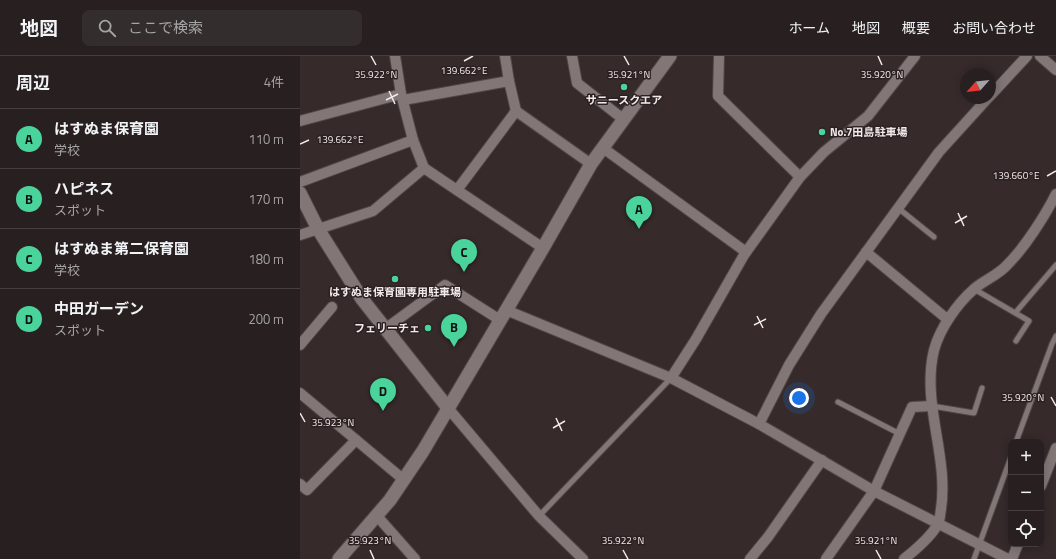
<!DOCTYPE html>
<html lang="ja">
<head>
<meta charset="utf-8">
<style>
	body { margin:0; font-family:"Titillium Web","Noto Sans JP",sans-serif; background:#342d2d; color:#f1f3f6 }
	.controls { position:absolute; right:12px; bottom:12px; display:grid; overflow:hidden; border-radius:8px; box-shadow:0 2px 10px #0003 }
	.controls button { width:36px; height:36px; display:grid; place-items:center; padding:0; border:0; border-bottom:1px solid #443e3e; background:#282020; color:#f1f3f6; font:20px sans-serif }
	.compass { position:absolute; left:660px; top:12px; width:36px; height:36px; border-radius:50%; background:#282020; box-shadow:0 2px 10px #0003; rotate:243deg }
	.you { position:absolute; left:499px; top:342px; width:14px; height:14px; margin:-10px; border:3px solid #fff; border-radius:50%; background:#1a73e8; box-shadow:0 0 0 6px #1a73e833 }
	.badge { display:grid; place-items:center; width:26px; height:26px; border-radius:50%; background:#4ad49c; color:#111; font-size:13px; font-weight:700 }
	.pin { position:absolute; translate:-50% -33px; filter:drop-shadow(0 1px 2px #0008) }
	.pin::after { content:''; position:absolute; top:21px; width:14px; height:12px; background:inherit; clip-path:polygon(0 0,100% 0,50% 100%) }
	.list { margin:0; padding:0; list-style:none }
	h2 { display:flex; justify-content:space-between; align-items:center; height:52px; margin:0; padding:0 16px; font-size:17px }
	h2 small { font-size:13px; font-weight:400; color:#a5a3a5 }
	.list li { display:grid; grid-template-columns:26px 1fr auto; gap:12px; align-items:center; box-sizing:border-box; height:60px; padding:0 16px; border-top:1px solid #443e3e }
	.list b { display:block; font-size:15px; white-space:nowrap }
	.list p { margin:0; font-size:13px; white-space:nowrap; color:#a5a3a5 }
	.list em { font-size:13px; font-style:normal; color:#a5a3a5 }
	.icon { flex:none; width:22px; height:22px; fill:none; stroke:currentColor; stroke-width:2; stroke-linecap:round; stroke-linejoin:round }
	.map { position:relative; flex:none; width:756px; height:503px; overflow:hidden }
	header { display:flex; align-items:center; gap:24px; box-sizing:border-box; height:56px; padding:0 20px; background:#282020; border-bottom:1px solid #443e3e }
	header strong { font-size:19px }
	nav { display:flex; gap:22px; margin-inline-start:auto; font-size:14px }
	.search { width:280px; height:36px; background:#342d2d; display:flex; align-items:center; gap:10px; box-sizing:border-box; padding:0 14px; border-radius:8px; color:#a5a3a5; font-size:15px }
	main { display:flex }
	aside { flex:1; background:#282020 }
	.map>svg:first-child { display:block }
</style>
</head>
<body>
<header>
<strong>地図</strong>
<div class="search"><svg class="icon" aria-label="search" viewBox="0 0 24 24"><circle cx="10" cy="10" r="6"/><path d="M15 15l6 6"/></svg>ここで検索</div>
<nav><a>ホーム</a><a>地図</a><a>概要</a><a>お問い合わせ</a></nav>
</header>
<main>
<aside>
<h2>周辺<small>4件</small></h2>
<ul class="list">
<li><span class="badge">A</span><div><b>はすぬま保育園</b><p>学校</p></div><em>110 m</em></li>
<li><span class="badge">B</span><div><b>ハピネス</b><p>スポット</p></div><em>170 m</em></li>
<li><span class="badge">C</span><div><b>はすぬま第二保育園</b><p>学校</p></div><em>180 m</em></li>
<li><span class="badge">D</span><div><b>中田ガーデン</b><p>スポット</p></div><em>200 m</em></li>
</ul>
</aside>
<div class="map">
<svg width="756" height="503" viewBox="0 0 756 503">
	<rect width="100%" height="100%" fill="#362a2b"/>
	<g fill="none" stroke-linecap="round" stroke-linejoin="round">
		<defs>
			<g id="service">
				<polyline points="598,152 634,181"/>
				<polyline points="674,233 729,265 716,285"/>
				<polyline points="716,256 756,209"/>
				<polyline points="538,346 600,378"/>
				<polyline points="632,350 674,357 682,332"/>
				<polyline points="716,386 752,288 756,280"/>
				<polyline points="239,460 371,322"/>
				<polyline points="674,503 711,401"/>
			</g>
			<g id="minor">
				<polyline points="95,0 101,38 113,84 124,112 243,192"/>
				<polyline points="205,0 209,25 216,55 291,108"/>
				<polyline points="272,0 277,27 323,63"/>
				<polyline points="419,0 418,40 500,121"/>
				<polyline points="740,0 756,14"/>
				<polyline points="690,40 727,0"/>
				<polyline points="103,44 209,25"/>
				<polyline points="0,65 101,38"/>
				<polyline points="303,92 446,196"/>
				<polyline points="0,126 113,84"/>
				<polyline points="157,134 216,55"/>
				<polyline points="0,179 73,155 124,112"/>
				<polyline points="566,196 647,263"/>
				<polyline points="206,254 371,322 459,368 574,435 708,503"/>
				<polyline points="85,273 145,229 200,264"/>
				<polyline points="0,289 32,251"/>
				<polyline points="371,322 396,283 444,199 500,121 524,96 568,60 615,0"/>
				<polyline points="0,337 104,424"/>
				<polyline points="148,352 239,460 283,503"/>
				<polyline points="459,368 489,309 521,258 639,96 688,42"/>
				<polyline points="0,428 7,434 56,384"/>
				<polyline points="741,430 756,392"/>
				<polyline points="77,460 115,503"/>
				<polyline points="450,503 468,481 522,404"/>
				<polyline points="526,503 574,435 612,351 632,350"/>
				<path d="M 604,503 C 614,495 632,479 638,468 C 640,465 640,458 641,453 C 649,400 621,347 634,294 C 640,272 657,248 674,233 C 684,224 699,219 708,208 C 725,191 745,160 756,138"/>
				<polyline points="712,503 718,488"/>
			</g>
			<g id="tertiary">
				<polyline points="0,137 18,173 62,243 148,352"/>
				<polyline points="39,503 90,444 123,395 243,192 291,108 370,0"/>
			</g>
		</defs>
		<!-- service casing -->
		<use href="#service" stroke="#504747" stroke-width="7"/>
		<!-- minor casing -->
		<use href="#minor" stroke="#504747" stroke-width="12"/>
		<!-- tertiary casing -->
		<use href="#tertiary" stroke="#504747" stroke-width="15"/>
		<!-- service -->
		<use href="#service" stroke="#837677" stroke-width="5"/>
		<!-- minor -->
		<use href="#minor" stroke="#837677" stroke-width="10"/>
		<!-- tertiary -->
		<use href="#tertiary" stroke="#837677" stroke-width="13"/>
	</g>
	<!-- ticks -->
	<path fill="none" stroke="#f1eaea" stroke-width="1.5" d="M 71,0 L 76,9M 324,0 L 329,9M 578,0 L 582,9M 164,5 L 173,0M 89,35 L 95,48M 86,44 L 98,38M 0,88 L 9,84M 747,120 L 756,115M 658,157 L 664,170M 655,167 L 667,160M 457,260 L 463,272M 454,269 L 466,263M 751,341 L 756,350M 0,357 L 5,366M 256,362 L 262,375M 253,372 L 265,365M 70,494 L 74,503M 323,494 L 328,503M 576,494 L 581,503"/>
	<!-- markers -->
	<g fill="#4ad49c" stroke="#2c2021" stroke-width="1.5">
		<circle cx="324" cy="31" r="4"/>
		<circle cx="522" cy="76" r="4"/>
		<circle cx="95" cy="223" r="4"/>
		<circle cx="128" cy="272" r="4"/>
	</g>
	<g text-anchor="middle" stroke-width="3" stroke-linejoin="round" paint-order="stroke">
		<!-- poi labels -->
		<g font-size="11" font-weight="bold" fill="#f1eaea" stroke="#2c2021">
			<text x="324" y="48">サニースクエア</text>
			<text x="530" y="80" text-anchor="start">No.7田島駐車場</text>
			<text x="95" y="240">はすぬま保育園専用駐車場</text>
			<text x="120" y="276" text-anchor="end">フェリーチェ</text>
		</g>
	</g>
	<g font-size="10" text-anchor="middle" fill="#f1eaea" stroke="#2c2021" stroke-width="3" stroke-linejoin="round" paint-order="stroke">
		<text x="164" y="18">139.662°E</text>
		<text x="76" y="22">35.922°N</text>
		<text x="329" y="22">35.921°N</text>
		<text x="582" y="22">35.920°N</text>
		<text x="40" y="87">139.662°E</text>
		<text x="716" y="123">139.660°E</text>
		<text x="723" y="345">35.920°N</text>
		<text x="33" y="370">35.923°N</text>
		<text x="70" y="488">35.923°N</text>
		<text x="323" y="488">35.922°N</text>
		<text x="576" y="488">35.921°N</text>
	</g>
</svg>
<div class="controls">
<button>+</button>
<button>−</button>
<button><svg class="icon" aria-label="locate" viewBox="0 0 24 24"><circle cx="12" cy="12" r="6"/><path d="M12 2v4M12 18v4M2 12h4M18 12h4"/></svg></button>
</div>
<svg class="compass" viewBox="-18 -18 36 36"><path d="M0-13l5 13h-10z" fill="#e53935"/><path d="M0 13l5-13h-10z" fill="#a5a3a5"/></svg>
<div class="you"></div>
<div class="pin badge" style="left:339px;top:173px">A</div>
<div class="pin badge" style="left:154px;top:291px">B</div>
<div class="pin badge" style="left:164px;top:216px">C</div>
<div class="pin badge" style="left:83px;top:355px">D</div>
</div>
</main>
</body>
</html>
